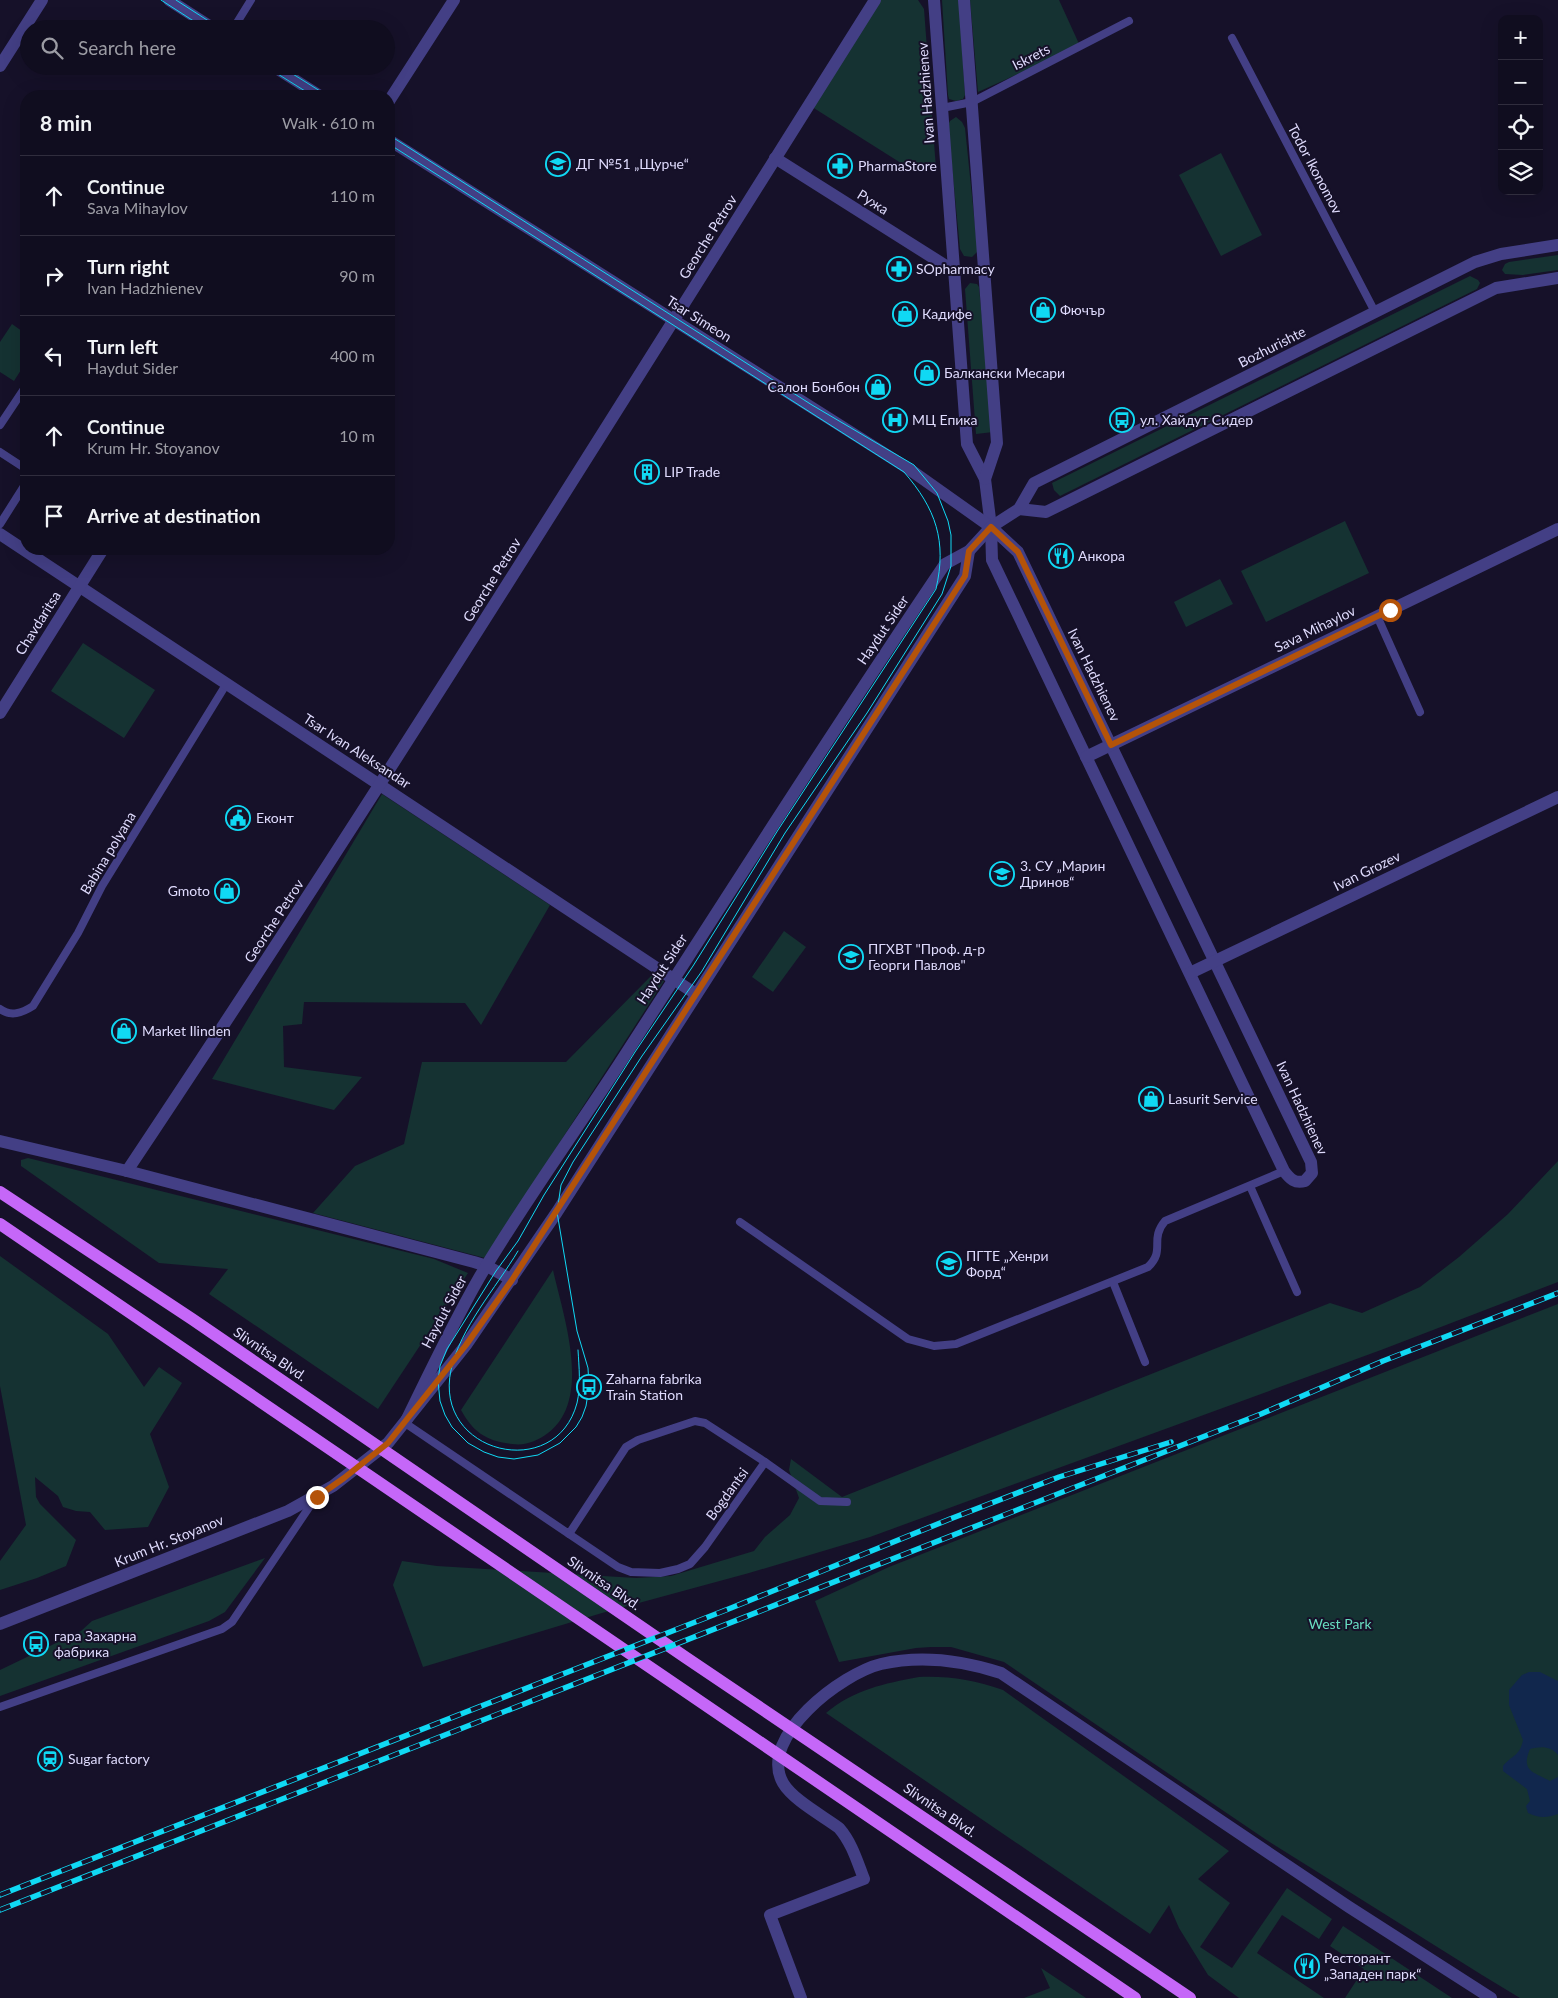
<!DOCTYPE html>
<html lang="en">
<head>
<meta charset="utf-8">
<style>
	body { margin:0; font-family:Lato,sans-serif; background:#1e1b2c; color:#f1f3f6 }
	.controls { position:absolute; right:15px; top:15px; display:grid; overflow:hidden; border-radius:10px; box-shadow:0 5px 20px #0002 }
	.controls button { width:45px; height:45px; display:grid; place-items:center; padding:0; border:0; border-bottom:1px solid #302d3d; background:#100d1f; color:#f1f3f6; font:25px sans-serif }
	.stop { position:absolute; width:15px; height:15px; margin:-11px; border:4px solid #b45309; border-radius:50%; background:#fff }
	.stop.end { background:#b45309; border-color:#fff; box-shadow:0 1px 5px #0008 }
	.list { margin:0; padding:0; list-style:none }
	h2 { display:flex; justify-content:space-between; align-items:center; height:65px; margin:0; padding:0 20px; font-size:21px }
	h2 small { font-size:16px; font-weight:400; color:#9c9ca4 }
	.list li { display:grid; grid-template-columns:32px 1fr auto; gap:15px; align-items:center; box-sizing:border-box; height:80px; padding:0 20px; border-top:1px solid #302d3d }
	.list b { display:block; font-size:19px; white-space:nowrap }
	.list p { margin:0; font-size:16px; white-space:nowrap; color:#9c9ca4 }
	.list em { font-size:16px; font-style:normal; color:#9c9ca4 }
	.icon { flex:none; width:28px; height:28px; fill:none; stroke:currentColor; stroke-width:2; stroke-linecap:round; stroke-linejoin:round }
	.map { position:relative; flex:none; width:1558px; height:1998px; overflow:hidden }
	.search { position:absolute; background:#100d1f; box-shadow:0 5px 20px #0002; left:20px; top:20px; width:375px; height:55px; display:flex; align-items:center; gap:12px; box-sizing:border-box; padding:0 18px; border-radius:28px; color:#9c9ca4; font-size:19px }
	.panel { position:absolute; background:#100d1f; box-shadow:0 5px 20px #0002; left:20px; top:90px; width:375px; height:465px; border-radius:20px }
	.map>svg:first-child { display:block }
</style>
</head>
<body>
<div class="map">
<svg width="1558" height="1998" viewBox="0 0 1558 1998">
	<rect width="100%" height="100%" fill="#161129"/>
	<!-- green -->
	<g fill="#153232">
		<polygon points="875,0 918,0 924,9 936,169 912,170 809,105"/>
		<polygon points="942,0 959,0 965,95 963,99 956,101 949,99 948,95"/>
		<polygon points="970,0 1059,0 1080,46 978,92"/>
		<polygon points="956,117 962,122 965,128 977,245 977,252 972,257 964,256 960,249 948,125 950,121"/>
		<polygon points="1221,153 1262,235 1221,256 1179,175"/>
		<polygon points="1558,255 1558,270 1523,275 1505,274 1502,270 1505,264 1509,262"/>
		<polygon points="1470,276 1478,280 1480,283 1477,289 1060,496 1054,490 1052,483"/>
		<polygon points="970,283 977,284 979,287 993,432 976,434 965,289"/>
		<polygon points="12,324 26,334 26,362 14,381 0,372 0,342"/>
		<polygon points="1345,521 1369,573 1266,622 1241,571"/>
		<polygon points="1220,579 1233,604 1186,627 1174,602"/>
		<polygon points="83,643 155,690 124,738 51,691"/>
		<polygon points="382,794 550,905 481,1025 465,1003 304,1002 302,1024 283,1026 284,1067 362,1077 334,1110 212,1079"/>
		<polygon points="784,931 806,947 773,992 752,977"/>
		<polygon points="652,975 664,981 485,1258 313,1213 355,1166 404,1144 422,1062 566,1062"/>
		<polygon points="28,1158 434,1259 468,1273 378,1409 209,1294 228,1269 159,1263 21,1166 21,1160"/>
		<polygon points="1558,1161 1558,1282 1381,1350 870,1537 749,1573 602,1613 423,1667 393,1585 402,1561 437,1566 636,1578 671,1576 754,1551 765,1537 790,1515 799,1498 789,1470 791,1459 842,1497 1330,1303 1362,1313 1420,1287 1459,1257 1508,1214"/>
		<polygon points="0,1256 108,1334 144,1387 159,1367 182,1383 150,1434 169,1487 148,1527 105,1530 90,1512 76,1511 63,1507 58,1496 35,1477 36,1497 40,1504 76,1540 66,1566 37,1578 0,1590 0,1561 26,1525 0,1386"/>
		<path d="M 553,1270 C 563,1315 593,1399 548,1433 C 537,1441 526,1446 512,1444 C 486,1441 473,1432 461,1410 Z"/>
		<polygon points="1558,1304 1558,1998 1520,1998 1482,1975 1265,1839 1004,1662 951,1647 931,1647 916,1648 839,1662 815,1601 889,1567"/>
		<polygon points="265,1558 225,1612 209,1621 0,1696 0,1670 81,1631 92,1621"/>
		<path d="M 919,1677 C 951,1676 973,1680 1003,1690 L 1229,1851 L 1198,1879 L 1230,1903 L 1200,1947 L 1232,1968 L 1287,1888 L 1332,1919 L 1319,1939 L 1282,1915 L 1257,1953 L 1324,1998 L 1239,1998 L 1208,1975 L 1179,1928 L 1169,1905 L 1150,1934 L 826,1713 C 855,1689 883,1684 919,1677 Z"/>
		<polygon points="1343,1926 1452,1998 1345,1998 1364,1969 1330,1946"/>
		<polygon points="1041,1968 1086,1998 1024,1998 1050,1988"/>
	</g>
	<!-- water -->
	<path fill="#11274d" d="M 1529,1672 L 1540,1672 L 1558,1681 L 1558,1755 C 1551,1746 1541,1746 1530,1749 C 1520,1772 1535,1772 1550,1781 L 1558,1777 L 1558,1814 C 1546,1818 1539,1818 1528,1813 L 1526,1806 L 1530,1801 L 1527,1789 L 1503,1771 L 1503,1766 C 1512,1755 1520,1756 1523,1740 L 1509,1705 L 1509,1690 L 1522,1675 Z"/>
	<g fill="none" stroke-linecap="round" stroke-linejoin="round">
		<!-- service -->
		<g stroke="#433f85" stroke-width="8">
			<polyline points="233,29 251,0"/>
			<polyline points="1232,38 1375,312"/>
			<polyline points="942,108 972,102 1129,21"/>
			<polyline points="954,271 984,270"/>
			<polyline points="0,425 26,386"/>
			<polyline points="0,452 26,469"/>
			<polyline points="0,524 26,483"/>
			<polyline points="1377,616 1420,712"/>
			<path d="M 0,1009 C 11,1017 22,1013 33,1006 L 78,933 L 102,886 L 227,683"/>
			<polyline points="1250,1186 1297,1292"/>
			<path d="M 740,1222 L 908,1339 L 934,1346 L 956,1344 L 1148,1267 C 1166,1250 1149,1240 1165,1221 L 1284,1171"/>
			<polyline points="1113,1282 1145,1362"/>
			<polyline points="405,1423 569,1534 626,1447 638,1440 695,1421 705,1423 765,1462"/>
			<polyline points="569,1534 618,1567 631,1572 660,1573 678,1569 690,1564 705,1547 765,1462 820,1501 847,1502"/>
			<polyline points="0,1707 222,1629 232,1622 316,1497"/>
		</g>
		<!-- minor -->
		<g stroke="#433f85" stroke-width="12">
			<path d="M 934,0 L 967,444 L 985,479 L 991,527 L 992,560 L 1284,1171 C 1290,1179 1295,1184 1305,1181 L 1312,1173 L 1311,1162 L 1018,552 L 991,527"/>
			<polyline points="964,0 997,443 985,479"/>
			<polyline points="0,66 42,0"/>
			<polyline points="389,101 454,0"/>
			<polyline points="775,158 954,271"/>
			<polyline points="0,534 696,994"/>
			<polyline points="0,713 103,549"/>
			<polyline points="1086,757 1558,529"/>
			<polyline points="1190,973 1558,797"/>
			<polyline points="0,1141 127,1171 474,1262 487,1266 512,1280"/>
			<path d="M 127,1171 C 384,786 628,392 875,0"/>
			<path d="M 801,1998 L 770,1915 L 864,1879 C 857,1861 852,1843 839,1828 C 823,1816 793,1800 783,1783 C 757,1737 843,1673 881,1664 C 921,1655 964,1661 1001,1673 L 1349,1907 L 1491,1998"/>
		</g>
		<!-- tertiary -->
		<g stroke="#433f85" stroke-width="12">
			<polyline points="169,0 214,29"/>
			<polyline points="273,66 320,96"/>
			<polyline points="389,140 909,469 991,527"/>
			<polyline points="1019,509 1046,512 1496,288 1558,278"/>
			<path d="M 405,1423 C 429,1374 452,1325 479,1278 C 525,1200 579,1127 627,1052 C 732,889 836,725 945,564 L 969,551 L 991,527 L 1019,509 L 1034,483 L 1475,262 L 1501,254 L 1558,245"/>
			<polyline points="0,1624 288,1511 333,1486 388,1443 466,1345 557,1212 965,576 969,551"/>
		</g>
		<!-- primary -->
		<g stroke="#c567f8" stroke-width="12">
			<polyline points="0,1192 192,1319 685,1657 1190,1998"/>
			<polyline points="0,1224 1135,1998"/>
		</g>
		<!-- tram -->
		<g stroke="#10d9f4" stroke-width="1">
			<polyline points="161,0 206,29"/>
			<polyline points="176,0 221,29"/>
			<polyline points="265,66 313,96"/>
			<polyline points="280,66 328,96"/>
			<path d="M 389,135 L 812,405 L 914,465 L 937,493 L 948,521 L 951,535 L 951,566 L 942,594 L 867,713 L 785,833 L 702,971 L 642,1056 L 573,1162 L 561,1185 L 557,1212 L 577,1331 L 588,1368 L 589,1387 L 586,1406 L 582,1417 L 576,1427 L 560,1443 L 538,1455 L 514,1459 L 498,1457 L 484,1452 L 468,1443 L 452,1427 L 445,1415 L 440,1401 L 438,1381 L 440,1366 L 447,1349 L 496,1271 L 518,1241 L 544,1195 L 635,1052 L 693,966 L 778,830 L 936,589 C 947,541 936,509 904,472 L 389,144"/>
			<path d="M 518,1251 C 496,1288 460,1328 451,1370 C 433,1454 556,1483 577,1403 C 581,1386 579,1367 578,1350"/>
		</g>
		<defs>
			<g id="rail">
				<polyline points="0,1895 731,1608 950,1519 1059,1477 1171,1442"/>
				<polyline points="0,1910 1261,1414 1383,1361 1558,1293"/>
			</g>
		</defs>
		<!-- rail casing -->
		<use href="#rail" stroke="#10d9f4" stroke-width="5.5"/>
		<!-- rail -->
		<use href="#rail" stroke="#161129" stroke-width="4" stroke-dasharray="11" stroke-linecap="butt"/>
	</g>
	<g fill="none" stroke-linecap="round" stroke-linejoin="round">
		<!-- route -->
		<polyline stroke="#b45309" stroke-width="6" points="317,1497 344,1478 388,1443 466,1345 512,1280 965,576 969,551 991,527 1018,552 1111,745 1390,610"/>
	</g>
	<!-- icons -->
	<defs>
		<symbol id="school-ring" viewBox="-11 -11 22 22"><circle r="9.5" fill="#161129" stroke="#10d9f4" stroke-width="1.5"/><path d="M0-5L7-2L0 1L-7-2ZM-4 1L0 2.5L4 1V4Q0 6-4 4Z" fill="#10d9f4"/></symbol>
		<symbol id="pharmacy-ring" viewBox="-11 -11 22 22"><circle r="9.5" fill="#161129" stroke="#10d9f4" stroke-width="1.5"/><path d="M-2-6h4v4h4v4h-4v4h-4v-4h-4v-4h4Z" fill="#10d9f4"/></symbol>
		<symbol id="shop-ring" viewBox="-11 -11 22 22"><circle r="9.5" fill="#161129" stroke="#10d9f4" stroke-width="1.5"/><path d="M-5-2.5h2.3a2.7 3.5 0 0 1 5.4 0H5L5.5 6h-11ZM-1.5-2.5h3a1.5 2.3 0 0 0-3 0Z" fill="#10d9f4"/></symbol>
		<symbol id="hospital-ring" viewBox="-11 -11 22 22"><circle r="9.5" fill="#161129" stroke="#10d9f4" stroke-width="1.5"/><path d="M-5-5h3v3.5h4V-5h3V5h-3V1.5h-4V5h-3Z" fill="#10d9f4"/></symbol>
		<symbol id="bus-ring" viewBox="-11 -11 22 22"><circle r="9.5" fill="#161129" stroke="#10d9f4" stroke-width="1.5"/><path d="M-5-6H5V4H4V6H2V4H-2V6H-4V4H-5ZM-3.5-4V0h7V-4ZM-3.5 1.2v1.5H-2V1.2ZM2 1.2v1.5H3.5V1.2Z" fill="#10d9f4"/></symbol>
		<symbol id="building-ring" viewBox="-11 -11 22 22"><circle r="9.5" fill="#161129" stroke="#10d9f4" stroke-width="1.5"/><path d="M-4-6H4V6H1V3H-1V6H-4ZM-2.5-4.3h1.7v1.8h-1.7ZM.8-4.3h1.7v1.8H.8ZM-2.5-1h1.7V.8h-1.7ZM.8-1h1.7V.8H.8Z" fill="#10d9f4"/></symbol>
		<symbol id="restaurant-ring" viewBox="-11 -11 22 22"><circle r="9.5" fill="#161129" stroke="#10d9f4" stroke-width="1.5"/><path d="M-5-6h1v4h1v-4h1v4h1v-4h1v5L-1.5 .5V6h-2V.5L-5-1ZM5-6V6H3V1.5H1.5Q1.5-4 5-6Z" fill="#10d9f4"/></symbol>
		<symbol id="civic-ring" viewBox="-11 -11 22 22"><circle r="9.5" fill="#161129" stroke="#10d9f4" stroke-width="1.5"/><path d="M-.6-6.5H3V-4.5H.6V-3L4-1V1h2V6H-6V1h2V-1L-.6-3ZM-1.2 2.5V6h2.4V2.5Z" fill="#10d9f4"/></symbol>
		<symbol id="station-ring" viewBox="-11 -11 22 22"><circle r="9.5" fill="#161129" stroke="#10d9f4" stroke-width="1.5"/><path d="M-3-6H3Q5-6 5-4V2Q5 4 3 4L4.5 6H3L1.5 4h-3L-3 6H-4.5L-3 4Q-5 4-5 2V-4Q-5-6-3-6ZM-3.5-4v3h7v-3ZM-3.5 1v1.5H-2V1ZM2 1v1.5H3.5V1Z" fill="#10d9f4"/></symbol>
	</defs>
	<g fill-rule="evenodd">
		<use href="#school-ring" x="544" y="150" width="28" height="28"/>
		<use href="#pharmacy-ring" x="826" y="152" width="28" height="28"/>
		<use href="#pharmacy-ring" x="885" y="255" width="28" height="28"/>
		<use href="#shop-ring" x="1029" y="296" width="28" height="28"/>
		<use href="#shop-ring" x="891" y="300" width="28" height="28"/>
		<use href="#shop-ring" x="913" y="359" width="28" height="28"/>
		<use href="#shop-ring" x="864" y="373" width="28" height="28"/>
		<use href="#hospital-ring" x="881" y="406" width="28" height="28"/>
		<use href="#bus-ring" x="1108" y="406" width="28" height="28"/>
		<use href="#building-ring" x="633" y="458" width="28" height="28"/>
		<use href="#restaurant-ring" x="1047" y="542" width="28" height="28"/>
		<use href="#civic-ring" x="224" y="804" width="28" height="28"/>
		<use href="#school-ring" x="988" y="860" width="28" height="28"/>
		<use href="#shop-ring" x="213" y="877" width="28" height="28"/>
		<use href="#school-ring" x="837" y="943" width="28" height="28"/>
		<use href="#shop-ring" x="110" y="1017" width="28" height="28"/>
		<use href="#shop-ring" x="1137" y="1085" width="28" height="28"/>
		<use href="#school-ring" x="935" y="1250" width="28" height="28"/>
		<use href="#bus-ring" x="575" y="1373" width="28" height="28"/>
		<use href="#bus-ring" x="22" y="1630" width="28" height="28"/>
		<use href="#station-ring" x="36" y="1745" width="28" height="28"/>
		<use href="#restaurant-ring" x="1293" y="1952" width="28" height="28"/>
	</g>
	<g text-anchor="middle" stroke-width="4" stroke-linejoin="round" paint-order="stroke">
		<!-- street labels -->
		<g font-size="14" fill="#dfdbfd" stroke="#161129">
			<text transform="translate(1031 57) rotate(-27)" y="5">Iskrets</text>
			<text transform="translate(926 93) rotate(-94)" y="5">Ivan Hadzhienev</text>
			<text transform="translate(1315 169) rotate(62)" y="5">Todor Ikonomov</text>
			<text transform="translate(873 202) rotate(32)" y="5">Ружа</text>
			<text transform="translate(708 237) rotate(-58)" y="5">Georche Petrov</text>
			<text transform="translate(699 319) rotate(32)" y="5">Tsar Simeon</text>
			<text transform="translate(1272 347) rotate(-27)" y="5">Bozhurishte</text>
			<text transform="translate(492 580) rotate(-58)" y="5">Georche Petrov</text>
			<text transform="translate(38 623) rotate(-58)" y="5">Chavdaritsa</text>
			<text transform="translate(1315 629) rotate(-26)" y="5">Sava Mihaylov</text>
			<text transform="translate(883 630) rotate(-56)" y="5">Haydut Sider</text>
			<text transform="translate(1094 675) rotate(64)" y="5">Ivan Hadzhienev</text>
			<text transform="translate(357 751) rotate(33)" y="5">Tsar Ivan Aleksandar</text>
			<text transform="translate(108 853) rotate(-59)" y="5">Babina polyana</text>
			<text transform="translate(1367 871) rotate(-26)" y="5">Ivan Grozev</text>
			<text transform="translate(274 921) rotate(-57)" y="5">Georche Petrov</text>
			<text transform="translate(662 969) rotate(-57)" y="5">Haydut Sider</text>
			<text transform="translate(1302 1108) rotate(65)" y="5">Ivan Hadzhienev</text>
			<text transform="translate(444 1312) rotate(-62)" y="5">Haydut Sider</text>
			<text transform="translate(270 1354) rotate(34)" y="5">Slivnitsa Blvd.</text>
			<text transform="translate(727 1494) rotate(-54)" y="5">Bogdantsi</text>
			<text transform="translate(169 1541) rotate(-22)" y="5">Krum Hr. Stoyanov</text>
			<text transform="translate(604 1583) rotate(34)" y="5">Slivnitsa Blvd.</text>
			<text transform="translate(940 1810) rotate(34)" y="5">Slivnitsa Blvd.</text>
		</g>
		<!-- poi labels -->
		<g font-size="14" fill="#dfdbfd" stroke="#161129" text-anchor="start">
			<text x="576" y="169">ДГ №51 „Щурче“</text>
			<text x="858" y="171">PharmaStore</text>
			<text x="916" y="274">SOpharmacy</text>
			<text x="1060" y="315">Фючър</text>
			<text x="922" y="319">Кадифе</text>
			<text x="944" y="378">Балкански Месари</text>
			<text x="860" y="392" text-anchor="end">Салон Бонбон</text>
			<text x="912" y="425">МЦ Епика</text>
			<text x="1140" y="425">ул. Хайдут Сидер</text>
			<text x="664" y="477">LIP Trade</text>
			<text x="1078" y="561">Анкора</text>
			<text x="256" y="823">Еконт</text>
			<text x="1020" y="871">3. СУ „Марин<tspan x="1020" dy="16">Дринов“</tspan></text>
			<text x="210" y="896" text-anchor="end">Gmoto</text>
			<text x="868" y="954">ПГХВТ "Проф. д-р<tspan x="868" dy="16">Георги Павлов"</tspan></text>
			<text x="142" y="1036">Market Ilinden</text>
			<text x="1168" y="1104">Lasurit Service</text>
			<text x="966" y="1261">ПГТЕ „Хенри<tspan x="966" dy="16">Форд“</tspan></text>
			<text x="606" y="1384">Zaharna fabrika<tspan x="606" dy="16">Train Station</tspan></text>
			<text x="54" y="1641">гара Захарна<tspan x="54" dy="16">фабрика</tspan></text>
			<text x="68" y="1764">Sugar factory</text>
			<text x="1324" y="1963">Ресторант<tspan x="1324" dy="16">„Западен парк“</tspan></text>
		</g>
		<!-- park labels -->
		<g font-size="14" fill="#68dcc1" stroke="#161129">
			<text x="1340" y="1629">West Park</text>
		</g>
	</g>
</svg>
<div class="controls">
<button>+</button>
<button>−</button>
<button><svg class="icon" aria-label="locate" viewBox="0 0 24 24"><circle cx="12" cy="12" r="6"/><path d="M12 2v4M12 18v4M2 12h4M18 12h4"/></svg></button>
<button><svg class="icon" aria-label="layers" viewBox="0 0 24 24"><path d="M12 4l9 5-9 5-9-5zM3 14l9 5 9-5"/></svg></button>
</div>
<div class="stop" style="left:1390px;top:610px"></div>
<div class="stop end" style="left:317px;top:1497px"></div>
<div class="search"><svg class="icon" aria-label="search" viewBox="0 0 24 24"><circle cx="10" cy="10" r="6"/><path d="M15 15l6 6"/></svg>Search here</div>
<section class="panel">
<h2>8 min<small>Walk · 610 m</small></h2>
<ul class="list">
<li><svg class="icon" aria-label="ahead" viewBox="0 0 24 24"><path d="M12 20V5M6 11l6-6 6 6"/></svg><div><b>Continue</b><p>Sava Mihaylov</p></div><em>110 m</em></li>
<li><svg class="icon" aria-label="right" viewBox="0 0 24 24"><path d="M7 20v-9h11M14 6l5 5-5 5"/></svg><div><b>Turn right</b><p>Ivan Hadzhienev</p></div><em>90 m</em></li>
<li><svg class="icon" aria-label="left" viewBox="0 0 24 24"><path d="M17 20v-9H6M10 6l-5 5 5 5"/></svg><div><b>Turn left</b><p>Haydut Sider</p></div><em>400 m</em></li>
<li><svg class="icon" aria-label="ahead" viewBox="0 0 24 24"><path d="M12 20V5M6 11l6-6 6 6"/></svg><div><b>Continue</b><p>Krum Hr. Stoyanov</p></div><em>10 m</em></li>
<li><svg class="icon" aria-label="arrive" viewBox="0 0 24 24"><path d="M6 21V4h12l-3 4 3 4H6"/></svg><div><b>Arrive at destination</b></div></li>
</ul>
</section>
</div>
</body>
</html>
